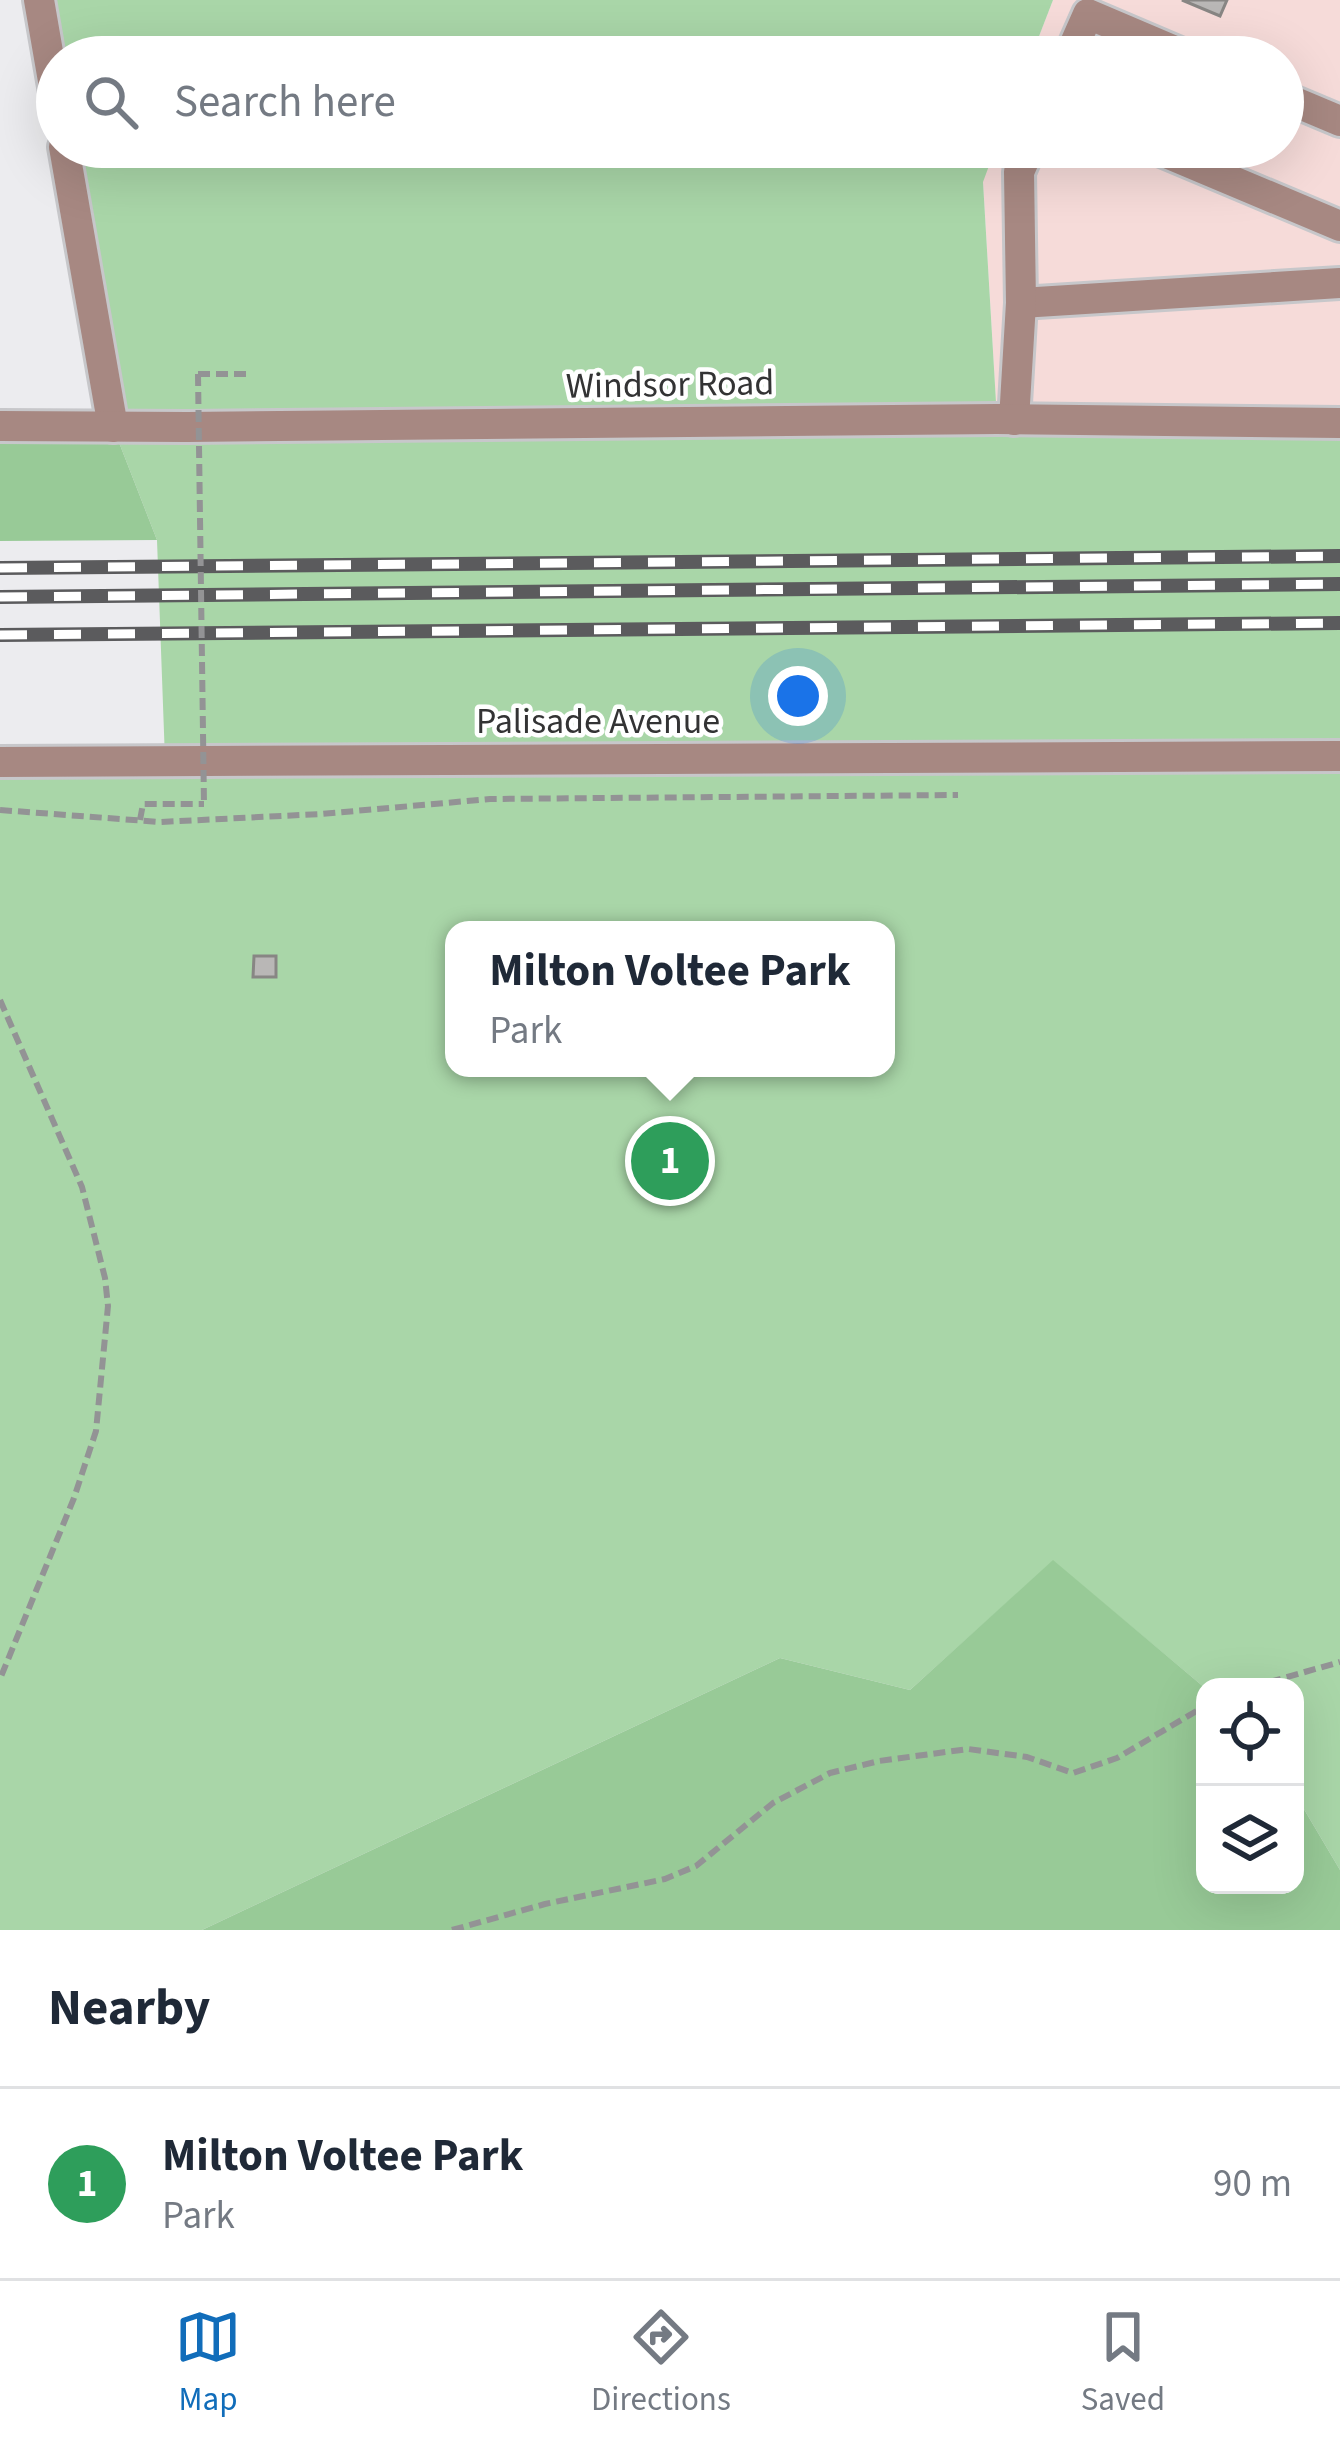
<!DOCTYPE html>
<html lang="en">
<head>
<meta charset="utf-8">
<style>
	body { margin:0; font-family:"Source Sans 3",sans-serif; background:#f6f6f7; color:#1f2937 }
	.controls { position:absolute; right:36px; bottom:36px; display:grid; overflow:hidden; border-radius:24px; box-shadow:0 12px 48px #0002 }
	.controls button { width:108px; height:108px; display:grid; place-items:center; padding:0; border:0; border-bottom:3px solid #e0e1e3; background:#fff; color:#1f2937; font:60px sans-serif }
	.you { position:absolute; left:798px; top:696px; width:42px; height:42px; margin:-30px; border:9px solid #fff; border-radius:50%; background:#1a73e8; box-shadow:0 0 0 18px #1a73e833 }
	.badge { display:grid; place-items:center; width:78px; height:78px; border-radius:50%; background:#116dba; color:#fff; font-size:39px; font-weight:700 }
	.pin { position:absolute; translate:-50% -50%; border:6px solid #fff; box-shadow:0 3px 12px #0006 }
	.popup { position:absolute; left:445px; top:921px; width:450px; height:156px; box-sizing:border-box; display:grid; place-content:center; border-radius:24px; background:#fff; filter:drop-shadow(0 3px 9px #0005); font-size:39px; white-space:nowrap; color:#747a83 }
	.popup b { font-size:45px; color:#1f2937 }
	.popup::after { content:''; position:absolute; left:50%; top:100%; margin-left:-24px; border:24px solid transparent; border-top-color:#fff }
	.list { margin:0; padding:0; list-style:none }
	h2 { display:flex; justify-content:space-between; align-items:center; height:156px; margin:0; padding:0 48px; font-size:51px }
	h2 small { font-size:39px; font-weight:400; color:#747a83 }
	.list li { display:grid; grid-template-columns:78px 1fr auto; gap:36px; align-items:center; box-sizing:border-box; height:192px; padding:0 48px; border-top:3px solid #e0e1e3 }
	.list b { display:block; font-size:45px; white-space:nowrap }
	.list p { margin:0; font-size:39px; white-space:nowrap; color:#747a83 }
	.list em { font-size:39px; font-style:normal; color:#747a83 }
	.icon { flex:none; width:66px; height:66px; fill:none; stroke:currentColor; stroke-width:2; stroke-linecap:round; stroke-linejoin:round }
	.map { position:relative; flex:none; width:1340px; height:1930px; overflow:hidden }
	.search { position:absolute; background:#fff; box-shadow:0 12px 48px #0002; left:36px; right:36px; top:36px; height:132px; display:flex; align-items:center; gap:30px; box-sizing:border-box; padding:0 42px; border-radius:66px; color:#747a83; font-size:45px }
	.sheet { height:348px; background:#fff }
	nav { display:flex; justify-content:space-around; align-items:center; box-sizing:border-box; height:168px; border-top:3px solid #e0e1e3; background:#fff; font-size:33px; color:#747a83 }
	nav a { display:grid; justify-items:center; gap:6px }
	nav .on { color:#116dba }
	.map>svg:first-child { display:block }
</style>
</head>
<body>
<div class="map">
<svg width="1340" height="1930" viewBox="0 0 1340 1930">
	<rect width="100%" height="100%" fill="#ececef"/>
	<!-- education -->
	<polygon fill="#f6dbd9" points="1053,0 1340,0 1340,422 997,419 983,181 996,147 1283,147 1283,57 1031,57"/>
	<!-- green -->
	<g fill="#a9d6a8" fill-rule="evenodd">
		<polygon points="39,0 1053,0 1031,57 57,57"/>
		<path d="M 64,147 L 996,147 L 983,182 L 997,419 L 1340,423 L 1340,1870 L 1295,1794 L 1295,1687 L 1205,1688 L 1053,1561 L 910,1690 L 780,1658 L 202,1930 L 0,1930 L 0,762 L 165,760 L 157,540 L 113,427 ZM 454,930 L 886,930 L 886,1068 L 454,1068 Z"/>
	</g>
	<!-- forest -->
	<g fill="#98ca97">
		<polygon points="0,426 113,427 157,540 0,541"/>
		<polygon points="1053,1560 1205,1688 1205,1885 1295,1885 1295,1794 1340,1870 1340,1930 202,1930 780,1658 910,1690"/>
	</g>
	<!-- building -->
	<g fill="#b9b7b6" stroke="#888684" stroke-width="3">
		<polygon points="1182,0 1227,0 1220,16"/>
		<polygon points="254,956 276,956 276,977 253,977"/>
	</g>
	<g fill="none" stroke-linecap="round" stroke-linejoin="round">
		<defs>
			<g id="minor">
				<polyline points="39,0 57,104"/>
				<polyline points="1069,57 1088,14 1189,57"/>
				<polyline points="1283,97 1340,121"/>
				<polyline points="64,147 113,427"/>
				<polyline points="1152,147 1340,226"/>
				<polyline points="1021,303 1340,283"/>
				<polyline points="1014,420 1021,303 1019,172 1030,147"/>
				<polyline points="0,426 187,427 997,419 1340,423"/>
				<polyline points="0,762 1340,756"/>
			</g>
		</defs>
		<!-- minor casing -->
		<use href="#minor" stroke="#c7c7ca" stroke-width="36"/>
		<!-- path -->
		<g stroke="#939395" stroke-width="6" stroke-dasharray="12 6" stroke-linecap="butt">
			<polyline points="1222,47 1247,57"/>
			<polyline points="198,374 251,374"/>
			<polyline points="0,810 160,822 321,814 490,799 958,795"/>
			<polyline points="140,820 143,804 204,804"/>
			<polyline points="0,1000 82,1187 105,1278 108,1306 96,1431 74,1498 0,1679"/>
			<polyline points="1252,1687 1340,1662"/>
			<polyline points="452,1930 545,1904 665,1879 696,1866 773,1803 830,1773 879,1761 968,1749 1027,1757 1073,1773 1117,1758 1205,1706"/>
		</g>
		<!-- minor -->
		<use href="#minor" stroke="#a78882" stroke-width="30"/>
		<defs>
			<g id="rail">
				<polyline points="0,568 1340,556"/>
				<polyline points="0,597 1340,584"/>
				<polyline points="0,635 1340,623"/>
			</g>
		</defs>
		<!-- rail casing -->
		<use href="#rail" stroke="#5b5b5d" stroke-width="14"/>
		<!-- rail -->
		<use href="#rail" stroke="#fff" stroke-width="9" stroke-dasharray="27" stroke-linecap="butt"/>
		<!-- path-bridge -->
		<polyline stroke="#939395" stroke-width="6" stroke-dasharray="12 6" stroke-linecap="butt" points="198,374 204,804"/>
	</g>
	<g text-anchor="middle" stroke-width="9" stroke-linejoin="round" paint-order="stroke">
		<!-- street labels -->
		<g font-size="36" fill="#333334" stroke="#fff">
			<text transform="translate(670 383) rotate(-1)" y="13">Windsor Road</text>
			<text x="598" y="733">Palisade Avenue</text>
		</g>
	</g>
</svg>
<div class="controls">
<button><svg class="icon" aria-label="locate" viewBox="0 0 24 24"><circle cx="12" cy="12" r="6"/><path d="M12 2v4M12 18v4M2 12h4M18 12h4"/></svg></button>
<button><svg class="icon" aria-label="layers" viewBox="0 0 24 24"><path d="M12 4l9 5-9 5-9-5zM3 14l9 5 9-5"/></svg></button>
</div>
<div class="you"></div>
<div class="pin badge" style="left:670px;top:1161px;background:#2e9e5b">1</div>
<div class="popup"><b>Milton Voltee Park</b>Park</div>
<div class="search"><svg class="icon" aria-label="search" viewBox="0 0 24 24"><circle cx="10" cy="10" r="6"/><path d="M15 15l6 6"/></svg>Search here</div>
</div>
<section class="sheet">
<h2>Nearby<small></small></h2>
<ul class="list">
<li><span class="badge" style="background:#2e9e5b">1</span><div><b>Milton Voltee Park</b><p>Park</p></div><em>90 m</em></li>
</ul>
</section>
<nav>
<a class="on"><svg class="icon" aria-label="map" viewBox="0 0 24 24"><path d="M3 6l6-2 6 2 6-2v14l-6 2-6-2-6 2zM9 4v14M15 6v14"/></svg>Map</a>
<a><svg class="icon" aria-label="directions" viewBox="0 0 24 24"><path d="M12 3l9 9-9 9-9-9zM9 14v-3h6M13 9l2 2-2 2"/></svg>Directions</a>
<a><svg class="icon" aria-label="saved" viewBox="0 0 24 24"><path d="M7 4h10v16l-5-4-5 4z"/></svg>Saved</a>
</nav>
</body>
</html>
